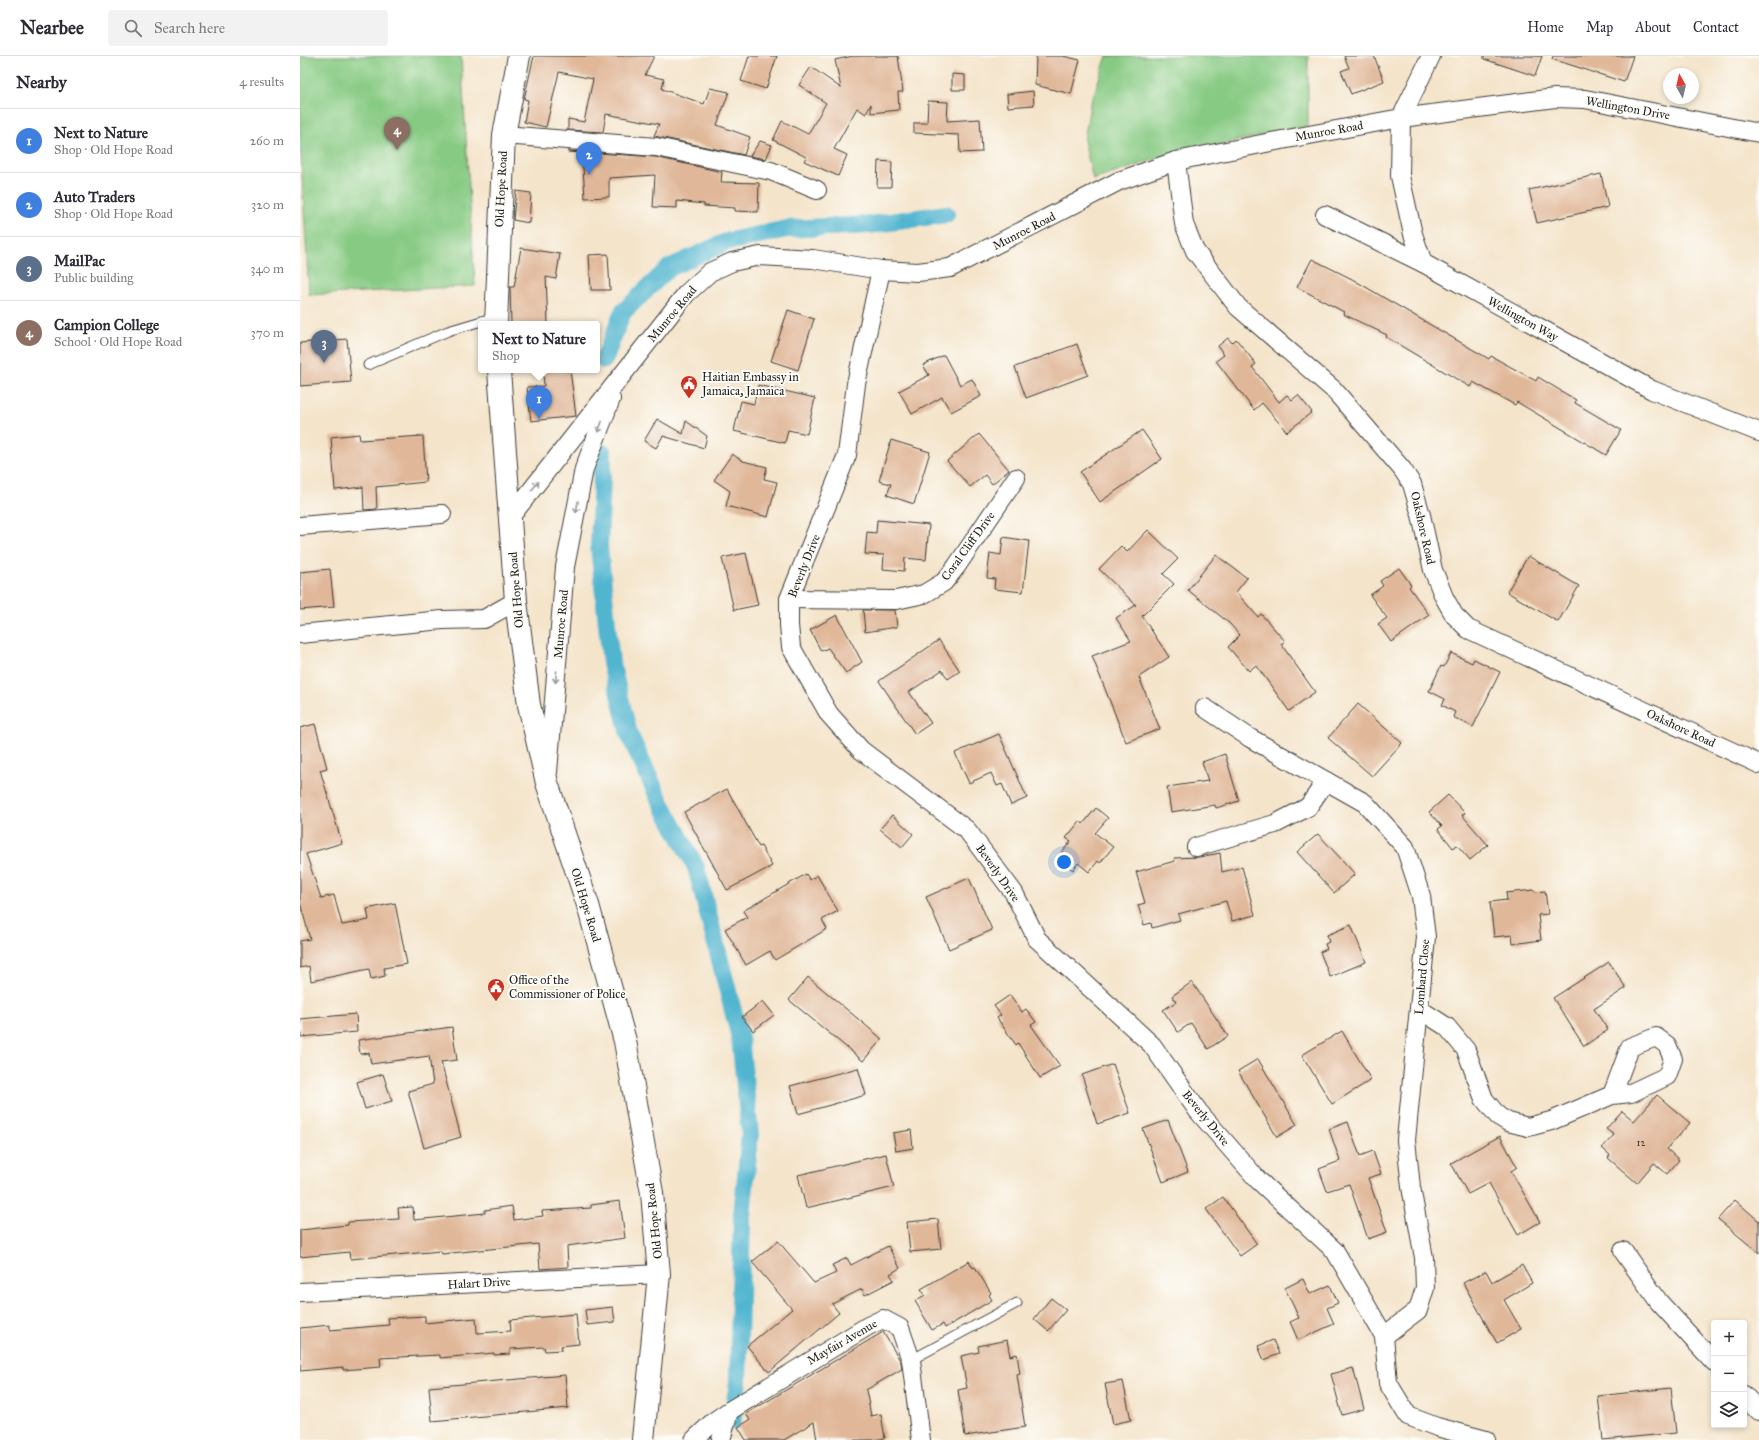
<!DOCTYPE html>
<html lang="en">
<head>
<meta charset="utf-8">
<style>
	body { margin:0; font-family:"IM FELL Great Primer",serif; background:#f2f2f3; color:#2b2b33 }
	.controls { position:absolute; right:12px; bottom:12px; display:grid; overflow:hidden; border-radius:4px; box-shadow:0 2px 6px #0003 }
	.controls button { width:36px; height:36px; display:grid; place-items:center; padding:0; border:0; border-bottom:1px solid #e1e1e2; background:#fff; color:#2b2b33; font:20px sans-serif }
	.compass { position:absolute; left:1363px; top:12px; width:36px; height:36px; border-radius:50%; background:#fff; box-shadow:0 2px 6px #0003; rotate:352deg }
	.you { position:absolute; left:764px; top:806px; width:14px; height:14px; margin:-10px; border:3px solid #fff; border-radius:50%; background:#1a73e8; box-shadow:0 0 0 6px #1a73e833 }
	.badge { display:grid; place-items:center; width:26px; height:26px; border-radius:50%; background:#b45309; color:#fff; font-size:13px; font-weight:700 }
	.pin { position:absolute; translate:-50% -33px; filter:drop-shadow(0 1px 2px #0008) }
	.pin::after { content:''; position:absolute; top:21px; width:14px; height:12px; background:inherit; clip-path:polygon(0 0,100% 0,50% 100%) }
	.popup { position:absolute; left:178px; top:265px; width:122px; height:52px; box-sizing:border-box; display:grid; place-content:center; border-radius:4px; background:#fff; filter:drop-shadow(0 1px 3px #0005); font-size:13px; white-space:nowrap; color:#7c7c81 }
	.popup b { font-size:15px; color:#2b2b33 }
	.popup::after { content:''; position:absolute; left:50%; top:100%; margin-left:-8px; border:8px solid transparent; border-top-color:#fff }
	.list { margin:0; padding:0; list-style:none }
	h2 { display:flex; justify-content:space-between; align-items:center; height:52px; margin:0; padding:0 16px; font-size:17px }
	h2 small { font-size:13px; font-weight:400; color:#7c7c81 }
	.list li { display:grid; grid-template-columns:26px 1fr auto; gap:12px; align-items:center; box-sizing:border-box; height:64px; padding:0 16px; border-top:1px solid #e1e1e2 }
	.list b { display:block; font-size:15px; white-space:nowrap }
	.list p { margin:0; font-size:13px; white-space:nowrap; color:#7c7c81 }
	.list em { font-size:13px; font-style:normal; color:#7c7c81 }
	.icon { flex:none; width:22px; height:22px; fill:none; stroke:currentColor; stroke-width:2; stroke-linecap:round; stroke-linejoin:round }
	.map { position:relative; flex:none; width:1459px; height:1384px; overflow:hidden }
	header { display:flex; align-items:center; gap:24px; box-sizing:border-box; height:56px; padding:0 20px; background:#fff; border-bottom:1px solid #e1e1e2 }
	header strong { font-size:19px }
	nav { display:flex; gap:22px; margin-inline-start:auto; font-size:14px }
	.search { width:280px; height:36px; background:#f2f2f3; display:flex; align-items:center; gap:10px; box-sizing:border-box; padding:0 14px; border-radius:4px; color:#7c7c81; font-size:15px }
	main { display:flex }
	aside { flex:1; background:#fff }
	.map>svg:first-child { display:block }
</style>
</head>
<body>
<header>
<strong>Nearbee</strong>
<div class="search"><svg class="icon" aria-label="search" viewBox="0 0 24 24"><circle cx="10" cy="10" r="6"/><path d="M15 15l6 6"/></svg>Search here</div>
<nav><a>Home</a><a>Map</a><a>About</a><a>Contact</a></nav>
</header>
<main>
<aside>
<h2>Nearby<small>4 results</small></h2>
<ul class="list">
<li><span class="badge" style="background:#3f7fe0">1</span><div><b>Next to Nature</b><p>Shop · Old Hope Road</p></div><em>260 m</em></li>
<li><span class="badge" style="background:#3f7fe0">2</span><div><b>Auto Traders</b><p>Shop · Old Hope Road</p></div><em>320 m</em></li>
<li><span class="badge" style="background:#5c6f8a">3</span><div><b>MailPac</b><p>Public building</p></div><em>340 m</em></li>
<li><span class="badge" style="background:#8d6e63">4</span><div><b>Campion College</b><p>School · Old Hope Road</p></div><em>370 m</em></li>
</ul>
</aside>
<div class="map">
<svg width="1459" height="1384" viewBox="0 0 1459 1384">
	<rect width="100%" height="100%" fill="#fdfcf7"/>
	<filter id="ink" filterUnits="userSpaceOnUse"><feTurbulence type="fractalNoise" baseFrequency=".025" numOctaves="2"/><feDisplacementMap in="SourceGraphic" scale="8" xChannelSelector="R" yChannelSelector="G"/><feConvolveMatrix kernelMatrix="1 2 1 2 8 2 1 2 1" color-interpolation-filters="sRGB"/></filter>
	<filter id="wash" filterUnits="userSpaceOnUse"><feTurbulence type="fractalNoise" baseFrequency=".012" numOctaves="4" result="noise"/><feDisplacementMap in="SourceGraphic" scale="16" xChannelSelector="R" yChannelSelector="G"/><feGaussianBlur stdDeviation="0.9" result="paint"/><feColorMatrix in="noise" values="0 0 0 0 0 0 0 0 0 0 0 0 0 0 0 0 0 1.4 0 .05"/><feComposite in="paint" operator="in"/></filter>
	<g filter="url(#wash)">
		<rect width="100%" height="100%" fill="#f4e4ca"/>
		<!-- green -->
		<g fill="#87ca83" stroke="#527350">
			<polygon points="0,0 161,0 175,230 9,239 0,84"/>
			<polygon points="807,0 1008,0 1008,70 865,100 793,124 784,84 790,49"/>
		</g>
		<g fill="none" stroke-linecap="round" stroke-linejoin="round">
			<!-- canal -->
			<g stroke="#51b5d0" stroke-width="18">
				<polyline points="304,304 323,256 369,212 426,186 487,173 569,169 646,158"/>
				<polyline points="303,397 299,490 311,607 329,678 360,745 396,811 440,982 450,1078 442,1160 438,1326 432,1365"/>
			</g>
		</g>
		<g id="blocks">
			<!-- building -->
			<g fill="#e0b799">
				<polygon points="234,0 354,0 345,19 364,23 362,33 404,48 410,32 429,36 417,69 450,81 444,99 354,80 359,68 306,58 303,76 268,74 268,63 284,66 293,23 259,16 246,71 224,66 228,44 224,43"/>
				<polygon points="449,0 477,0 466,33 441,25"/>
				<polygon points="553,0 598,0 603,36 598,36 599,54 571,57 571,48 566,58 557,52 534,93 547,99 538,120 504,105 506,101 473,84 482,65 508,78 526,47 499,29 511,11 541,32 535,4"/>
				<polygon points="736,0 763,0 780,4 771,38 735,29"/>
				<polygon points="1044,0 1074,0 1084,25 1051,38 1041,15 1049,12"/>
				<polygon points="1184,0 1242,0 1235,20 1184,3"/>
				<polygon points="1253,0 1333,0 1324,26 1252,3"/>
				<polygon points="652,18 665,19 665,34 652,34"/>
				<polygon points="733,35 734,49 708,51 707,38"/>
				<polygon points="628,45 648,46 647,65 680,63 682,96 660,97 659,79 614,77 614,67 627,67"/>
				<polygon points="460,85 472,89 466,103 450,100"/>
				<polygon points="268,95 355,101 422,116 421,126 459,127 458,156 435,155 435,152 404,150 404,148 377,145 377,152 353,151 355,119 309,122 309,141 285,142 282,97 268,96"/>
				<polygon points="578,105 592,106 591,131 577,131"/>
				<polygon points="1301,118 1308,151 1237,167 1229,134"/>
				<polygon points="216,135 231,137 229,167 213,164"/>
				<polygon points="221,192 260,198 256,223 246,221 248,268 211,268 210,231 214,231"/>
				<polygon points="308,198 310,234 291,234 289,199"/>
				<polygon points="1012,203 1052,223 1189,303 1191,300 1236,325 1238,321 1276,344 1275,347 1321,374 1306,399 1217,346 1215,349 1173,326 1170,331 1086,281 1087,279 1043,258 1044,256 997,231"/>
				<polygon points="488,254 514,263 498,314 471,305"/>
				<polygon points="928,282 932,287 936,283 956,308 952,311 979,346 987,339 992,344 998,339 1012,356 987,376 962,347 954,354 916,305 924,299 918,290"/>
				<polygon points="47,283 51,326 0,330 0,287"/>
				<polygon points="777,288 788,319 726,342 715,311"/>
				<polygon points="644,299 660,329 672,323 681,340 651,356 642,341 612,358 599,335 629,319 623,309"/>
				<polygon points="243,314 270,314 276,360 231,365 227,331 244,330"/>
				<polygon points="458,329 515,342 507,378 488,374 485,387 434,375 441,345 454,348"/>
				<polygon points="357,363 383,378 386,365 407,380 404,392 363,380 356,392 344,385"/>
				<polygon points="842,374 862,403 800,446 780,416"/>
				<polygon points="59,378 60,384 123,380 126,426 76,431 77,453 64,454 63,431 35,434 31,381"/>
				<polygon points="679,378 709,414 692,428 685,419 670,431 647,405"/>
				<polygon points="591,384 630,396 614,448 587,439 591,428 579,425"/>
				<polygon points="432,398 443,405 467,411 464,423 477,426 468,461 426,450 430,435 414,424"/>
				<polygon points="577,464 629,469 626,504 605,502 604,515 583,513 584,499 565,498 567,476 576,477"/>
				<polygon points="848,474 878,503 863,518 874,528 842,560 869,601 839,621 860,673 826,686 792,600 831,585 816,562 836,549 799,513 821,490 827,496"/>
				<polygon points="703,481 729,485 723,536 694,533 695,523 687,522 690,497 701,499"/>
				<polygon points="446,497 458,549 434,554 422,502"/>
				<polygon points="916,499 947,522 936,536 958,561 961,558 985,585 981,588 1015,636 989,655 956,609 949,615 928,591 940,579 929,567 888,534"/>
				<polygon points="1228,500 1279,530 1258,566 1207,536"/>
				<polygon points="1099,512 1111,529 1109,531 1129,559 1091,586 1078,568 1087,562 1070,539 1083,530 1080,525"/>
				<polygon points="30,513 34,551 0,554 0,516"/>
				<polygon points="563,554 595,554 597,571 565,576"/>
				<polygon points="537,559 562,606 546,617 528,592 521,595 510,574"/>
				<polygon points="639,584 660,615 648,623 642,614 609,636 631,667 615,678 579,625"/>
				<polygon points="1151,597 1172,607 1174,603 1200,616 1173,671 1153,661 1155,656 1142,649 1145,643 1129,635 1141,610 1144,611"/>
				<polygon points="1058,648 1102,687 1072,720 1028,682"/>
				<polygon points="15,668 27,712 20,714 42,787 6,798 21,842 34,839 42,869 69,864 67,853 95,847 107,908 84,912 85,920 71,923 69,913 11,925 9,910 0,912 0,885 10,883 0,846 0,672"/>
				<polygon points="699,678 727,742 711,749 702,728 697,730 691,717 669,727 655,697"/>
				<polygon points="925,698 939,745 916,752 915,749 871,756 867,731 908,725 902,706"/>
				<polygon points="427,733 459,791 461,790 472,810 427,834 384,756"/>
				<polygon points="1148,739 1165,757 1162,759 1188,789 1170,804 1157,789 1153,792 1138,773 1142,770 1129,756"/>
				<polygon points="796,752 808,762 795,777 813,791 800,807 798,805 789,816 778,807 773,814 757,802 771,785 766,782 780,765 783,768"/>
				<polygon points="592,759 613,778 602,791 580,773"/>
				<polygon points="1018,778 1055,818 1034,837 997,796"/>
				<polygon points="920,797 922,816 942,811 955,859 932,865 926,845 878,858 880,864 852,872 851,867 844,869 838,849 845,847 836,816 875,805 874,802 899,801"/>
				<polygon points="506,818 510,824 517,819 538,855 522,864 527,873 475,904 470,895 446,909 425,873 447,861 443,855"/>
				<polygon points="669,822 692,874 649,893 626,841"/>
				<polygon points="1234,834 1235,836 1245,835 1248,858 1238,859 1241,884 1213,888 1212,879 1194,881 1190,846 1207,844 1206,837"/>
				<polygon points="1051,869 1066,906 1030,921 1020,896 1027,893 1025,888 1029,886 1027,879"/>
				<polygon points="1309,906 1326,932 1294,953 1308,974 1284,990 1253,942"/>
				<polygon points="508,921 582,983 563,1005 489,944"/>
				<polygon points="892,926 928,980 908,993 891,967 878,976 863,954 876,946 872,940"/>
				<polygon points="710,939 722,956 726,953 736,966 731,969 760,1010 740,1022 718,987 716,989 697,962 701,959 694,950"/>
				<polygon points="463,945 474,959 453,975 442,961"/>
				<polygon points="56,958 57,976 1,981 0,963"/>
				<polygon points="152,971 157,1004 141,1006 161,1081 124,1092 108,1035 133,1028 129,1000 71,1008 69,997 60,998 58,984"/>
				<polygon points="1042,975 1071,1024 1032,1048 1002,999"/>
				<polygon points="958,1003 997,1069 977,1081 938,1015"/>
				<polygon points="813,1008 830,1057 797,1068 782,1019"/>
				<polygon points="558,1012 566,1039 498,1058 490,1030"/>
				<polygon points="83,1018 92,1045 65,1053 57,1026"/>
				<polygon points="1357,1039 1390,1067 1367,1093 1379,1104 1367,1118 1354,1107 1337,1127 1308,1102 1310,1099 1302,1092 1314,1079 1306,1073 1322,1055 1334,1065"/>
				<polygon points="868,1064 888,1116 863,1126 843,1073"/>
				<polygon points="1048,1066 1060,1100 1073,1095 1081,1118 1068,1122 1087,1176 1068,1183 1049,1128 1027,1135 1019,1113 1040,1105 1029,1073"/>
				<polygon points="611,1074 613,1092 596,1095 593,1077"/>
				<polygon points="1200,1080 1217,1111 1211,1115 1240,1166 1218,1179 1189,1127 1168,1138 1151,1107"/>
				<polygon points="586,1098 594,1131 506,1152 498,1119"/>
				<polygon points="923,1141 957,1188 940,1200 906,1153"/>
				<polygon points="1435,1144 1459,1165 1459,1197 1418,1163"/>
				<polygon points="320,1145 325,1182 267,1190 268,1211 240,1213 238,1188 142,1198 141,1195 50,1203 49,1196 0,1201 0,1174 48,1169 48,1166 99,1163 98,1152 113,1151 114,1164 185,1157 185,1154 212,1150 214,1164 243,1160 242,1155 291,1152 291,1149"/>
				<polygon points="638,1163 641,1193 610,1196 607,1166"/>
				<polygon points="478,1185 514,1227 536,1217 532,1209 547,1202 551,1209 588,1190 600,1212 590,1218 594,1224 565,1239 562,1233 532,1248 539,1257 469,1316 447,1290 492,1253 452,1206"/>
				<polygon points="669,1205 673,1212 675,1211 691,1237 689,1239 692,1244 645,1272 643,1268 632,1274 615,1245 625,1239 621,1233"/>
				<polygon points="1222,1209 1232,1227 1204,1244 1221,1273 1197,1287 1163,1227 1186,1215 1192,1226"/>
				<polygon points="1003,1223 1010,1238 1030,1229 1038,1247 1027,1252 1034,1268 998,1284 990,1266 999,1262 985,1232"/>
				<polygon points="751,1242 766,1254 748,1275 734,1263"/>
				<polygon points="313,1251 315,1266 287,1269 285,1254"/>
				<polygon points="276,1258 279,1288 261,1290 262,1294 245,1295 244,1291 210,1293 210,1298 194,1299 194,1297 140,1302 140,1299 80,1302 81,1311 43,1314 43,1311 0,1315 0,1272 30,1269 30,1274 89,1269 88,1262 125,1260 125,1267 176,1262 177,1277 211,1275 210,1264"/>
				<polygon points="583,1276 601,1306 602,1313 566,1334 571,1360 581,1358 585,1382 574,1384 517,1384 514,1366 484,1384 446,1384 438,1371 450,1364 446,1358"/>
				<polygon points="707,1284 710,1300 717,1298 720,1318 717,1319 725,1371 665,1380 658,1334 667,1332 661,1300 679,1296 678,1290"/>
				<polygon points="973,1284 979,1298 964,1304 958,1290"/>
				<polygon points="1053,1312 1064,1353 1042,1359 1031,1318"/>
				<polygon points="265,1319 268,1352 132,1365 129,1331"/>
				<polygon points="823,1325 831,1364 813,1368 805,1328"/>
				<polygon points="1371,1332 1376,1377 1303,1384 1298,1340"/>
			</g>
		</g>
	</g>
	<g filter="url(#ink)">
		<use href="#blocks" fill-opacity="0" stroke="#3c3a36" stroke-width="1"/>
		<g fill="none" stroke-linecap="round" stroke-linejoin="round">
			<defs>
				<g id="service">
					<polyline points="68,309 148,275 195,261"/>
					<polyline points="611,1304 717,1247"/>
				</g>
				<g id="minor">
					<polyline points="1131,0 1101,62 1100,120 1113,178 1123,207 1352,334 1459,376"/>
					<polyline points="204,79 356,91 471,115 517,134"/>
					<polyline points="876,105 884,168 895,195 938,251 1034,334 1102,413 1112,428 1121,459 1133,514 1144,541 1154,559 1168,573 1459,708"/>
					<polyline points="1025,159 1123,207"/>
					<polyline points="581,214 556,328 547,399 489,543 489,569 491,591 529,658 561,694 667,774 714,837 737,883 852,989 898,1055 958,1124 1035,1195 1084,1280 1088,1327 1108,1360 1137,1371 1186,1384"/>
					<polyline points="211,460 386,238 410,216 432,206 460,200 513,203 581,214 618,216 650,212 819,125 876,105 971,86 1101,62 1255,42 1285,43 1459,77"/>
					<polyline points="0,470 142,458"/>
					<polyline points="489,543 596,544 624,538 644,526 656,511 716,422"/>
					<polyline points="0,578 142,564 184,563 216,545"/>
					<polyline points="905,652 950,682 1065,747 1105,791 1121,840 1126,881 1106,1084 1111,1131 1124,1202 1125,1232 1118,1254 1084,1280"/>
					<polyline points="248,716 265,511 284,413 311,343"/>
					<polyline points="896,791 975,768 1008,751 1026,725"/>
					<polyline points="1119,953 1147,971 1166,994 1184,1043 1198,1060 1208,1066 1228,1071 1251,1065 1312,1039 1330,991 1356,981 1367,989 1373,1003 1367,1020 1331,1037 1312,1039"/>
					<polyline points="1323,1195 1359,1246 1414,1306"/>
					<polyline points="0,1236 359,1218"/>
					<polyline points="1444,1339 1459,1355"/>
					<polyline points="394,1384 413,1366 429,1355 568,1270 583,1263 600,1272 611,1304 621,1384"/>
					<polyline points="421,1384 429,1355"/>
				</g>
				<g id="primary">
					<polyline points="196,268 204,79 219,0"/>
					<polyline points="199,314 216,545 229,649 247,727 288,849 325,985 352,1137 359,1218 343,1384"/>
				</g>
			</defs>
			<!-- service casing -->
			<use href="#service" stroke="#3c3a36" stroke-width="11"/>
			<!-- minor casing -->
			<use href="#minor" stroke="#3c3a36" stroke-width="20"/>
			<!-- primary casing -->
			<use href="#primary" stroke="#3c3a36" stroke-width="24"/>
			<!-- service -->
			<use href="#service" stroke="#fff" stroke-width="9"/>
			<!-- minor -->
			<use href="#minor" stroke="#fff" stroke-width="18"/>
			<!-- primary -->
			<use href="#primary" stroke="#fff" stroke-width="22"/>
		</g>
		<!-- one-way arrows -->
		<defs><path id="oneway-shaft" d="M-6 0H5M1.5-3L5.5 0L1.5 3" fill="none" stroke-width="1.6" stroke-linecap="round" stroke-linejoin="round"/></defs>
		<g stroke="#999">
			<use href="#oneway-shaft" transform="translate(300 371) rotate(111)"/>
			<use href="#oneway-shaft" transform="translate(235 430) rotate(-51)"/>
			<use href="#oneway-shaft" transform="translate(277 451) rotate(101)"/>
			<use href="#oneway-shaft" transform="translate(256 621) rotate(95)"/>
		</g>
	</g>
	<!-- icons -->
	<defs>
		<symbol id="civic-pin" viewBox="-11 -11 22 30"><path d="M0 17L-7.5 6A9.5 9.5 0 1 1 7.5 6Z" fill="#c8321e" stroke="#fdfcf7"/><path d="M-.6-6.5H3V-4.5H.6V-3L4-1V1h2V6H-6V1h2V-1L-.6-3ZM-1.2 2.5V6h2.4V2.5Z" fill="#fff"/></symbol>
	</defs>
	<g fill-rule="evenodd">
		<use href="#civic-pin" x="379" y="318" width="20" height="27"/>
		<use href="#civic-pin" x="186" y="921" width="20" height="27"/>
	</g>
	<g text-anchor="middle" stroke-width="4" stroke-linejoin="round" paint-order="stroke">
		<!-- number labels -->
		<g font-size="10" fill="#4d433b">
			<text x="1341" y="1090">12</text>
		</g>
		<!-- street labels -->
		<g font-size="12" fill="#1c1c1c" stroke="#fdfcf7">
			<text transform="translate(1328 52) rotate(10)" y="4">Wellington Drive</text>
			<text transform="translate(1029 75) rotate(-10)" y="4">Munroe Road</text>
			<text transform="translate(201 133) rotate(-87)" y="4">Old Hope Road</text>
			<text transform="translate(724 175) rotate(-27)" y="4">Munroe Road</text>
			<text transform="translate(372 258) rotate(-50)" y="4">Munroe Road</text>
			<text transform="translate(1223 263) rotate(29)" y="4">Wellington Way</text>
			<text transform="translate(1123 472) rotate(77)" y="4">Oakshore Road</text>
			<text transform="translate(668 490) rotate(-54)" y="4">Coral Cliff Drive</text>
			<text transform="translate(504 510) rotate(-68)" y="4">Beverly Drive</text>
			<text transform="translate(216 534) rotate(-95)" y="4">Old Hope Road</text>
			<text transform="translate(261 568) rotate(-85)" y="4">Munroe Road</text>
			<text transform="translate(1381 672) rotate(25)" y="4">Oakshore Road</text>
			<text transform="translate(698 817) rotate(55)" y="4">Beverly Drive</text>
			<text transform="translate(286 849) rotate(73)" y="4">Old Hope Road</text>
			<text transform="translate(1122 921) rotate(-85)" y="4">Lombard Close</text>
			<text transform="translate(906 1062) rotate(51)" y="4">Beverly Drive</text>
			<text transform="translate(354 1165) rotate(-96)" y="4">Old Hope Road</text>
			<text transform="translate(179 1227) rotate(-3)" y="4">Halart Drive</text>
			<text transform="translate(542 1286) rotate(-30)" y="4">Mayfair Avenue</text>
		</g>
		<!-- poi labels -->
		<g font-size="12" fill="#1c1c1c" stroke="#fdfcf7" text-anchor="start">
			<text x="402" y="325">Haitian Embassy in<tspan x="402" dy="14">Jamaica, Jamaica</tspan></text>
			<text x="209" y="928">Office of the<tspan x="209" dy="14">Commissioner of Police</tspan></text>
		</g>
	</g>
</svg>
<div class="controls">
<button>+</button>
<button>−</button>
<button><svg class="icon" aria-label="layers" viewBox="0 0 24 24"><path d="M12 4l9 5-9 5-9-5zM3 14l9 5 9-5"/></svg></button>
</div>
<svg class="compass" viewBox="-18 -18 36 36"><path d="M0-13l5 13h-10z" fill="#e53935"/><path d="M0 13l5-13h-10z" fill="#7c7c81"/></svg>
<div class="you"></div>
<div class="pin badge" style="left:239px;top:363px;background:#3f7fe0">1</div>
<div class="popup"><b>Next to Nature</b>Shop</div>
<div class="pin badge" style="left:289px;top:119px;background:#3f7fe0">2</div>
<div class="pin badge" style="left:24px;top:307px;background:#5c6f8a">3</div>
<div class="pin badge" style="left:97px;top:94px;background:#8d6e63">4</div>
</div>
</main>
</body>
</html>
